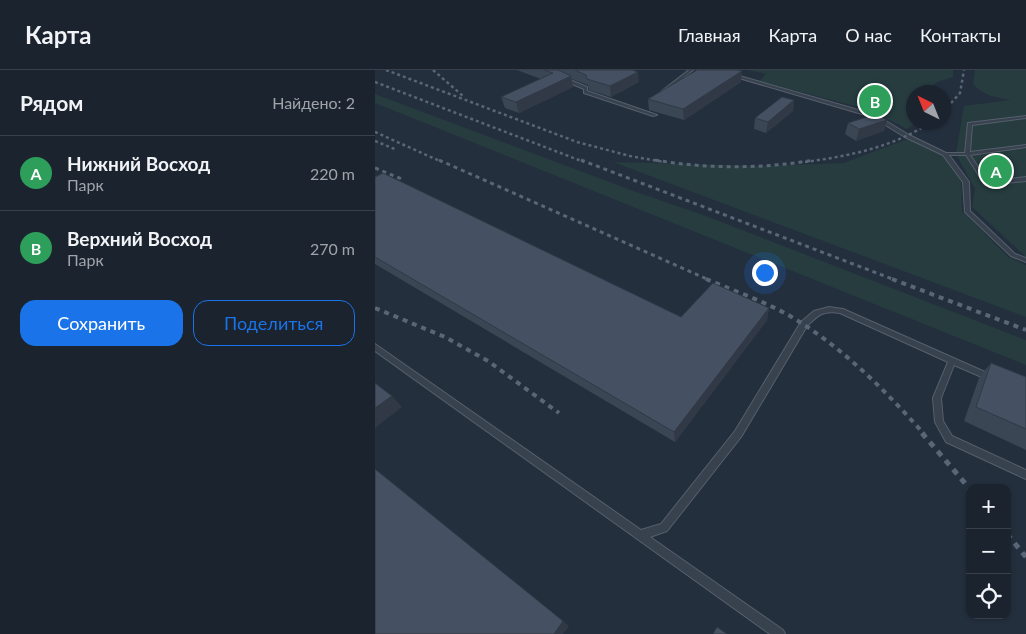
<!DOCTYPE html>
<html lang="ru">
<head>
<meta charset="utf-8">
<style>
	body { margin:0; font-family:Lato,sans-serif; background:#242b36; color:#f1f3f6 }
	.controls { position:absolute; right:15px; bottom:15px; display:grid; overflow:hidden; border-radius:10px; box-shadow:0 1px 4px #0004 }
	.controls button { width:45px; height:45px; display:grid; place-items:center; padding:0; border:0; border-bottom:1px solid #39404a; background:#1b232e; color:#f1f3f6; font:25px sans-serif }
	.compass { position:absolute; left:531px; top:15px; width:45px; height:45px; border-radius:50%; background:#1b232e; box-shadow:0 1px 4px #0004; rotate:317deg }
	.you { position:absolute; left:389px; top:202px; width:18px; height:18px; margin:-12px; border:4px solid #fff; border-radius:50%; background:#1a73e8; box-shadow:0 0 0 8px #1a73e833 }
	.badge { display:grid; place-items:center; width:32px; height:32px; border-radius:50%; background:#1a73e8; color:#fff; font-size:16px; font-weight:700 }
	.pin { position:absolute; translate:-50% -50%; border:2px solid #fff; box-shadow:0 1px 5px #0006 }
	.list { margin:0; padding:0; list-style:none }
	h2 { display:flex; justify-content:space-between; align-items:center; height:65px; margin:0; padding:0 20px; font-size:21px }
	h2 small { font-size:16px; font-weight:400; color:#a0a4aa }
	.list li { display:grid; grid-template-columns:32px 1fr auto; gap:15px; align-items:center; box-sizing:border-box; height:75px; padding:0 20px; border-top:1px solid #39404a }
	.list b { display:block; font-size:19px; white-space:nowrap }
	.list p { margin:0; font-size:16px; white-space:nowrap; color:#a0a4aa }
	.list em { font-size:16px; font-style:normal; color:#a0a4aa }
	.actions { display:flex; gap:10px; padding:15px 20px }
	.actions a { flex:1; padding:11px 0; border:1px solid #1a73e8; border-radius:15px; text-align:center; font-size:18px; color:#1a73e8 }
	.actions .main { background:#1a73e8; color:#fff }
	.icon { flex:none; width:28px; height:28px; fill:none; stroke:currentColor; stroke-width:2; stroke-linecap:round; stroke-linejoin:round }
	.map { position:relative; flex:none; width:651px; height:564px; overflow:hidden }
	header { display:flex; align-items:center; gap:30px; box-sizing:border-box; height:70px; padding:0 25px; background:#1b232e; border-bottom:1px solid #39404a }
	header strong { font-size:24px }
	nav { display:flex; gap:28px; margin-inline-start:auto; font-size:18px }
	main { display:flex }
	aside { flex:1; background:#1b232e }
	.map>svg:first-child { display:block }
</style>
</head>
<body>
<header>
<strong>Карта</strong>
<nav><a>Главная</a><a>Карта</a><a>О нас</a><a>Контакты</a></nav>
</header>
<main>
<aside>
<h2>Рядом<small>Найдено: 2</small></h2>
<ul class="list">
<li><span class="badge" style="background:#2e9e5b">A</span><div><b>Нижний Восход</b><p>Парк</p></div><em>220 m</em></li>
<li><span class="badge" style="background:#2e9e5b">B</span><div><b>Верхний Восход</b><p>Парк</p></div><em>270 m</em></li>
</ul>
<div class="actions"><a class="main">Сохранить</a><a>Поделиться</a></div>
</aside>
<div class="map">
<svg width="651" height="564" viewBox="0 0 651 564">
	<rect width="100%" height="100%" fill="#242f3e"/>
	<!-- green -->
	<g fill="#263c3f">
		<polygon points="373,0 578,0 578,7 562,12 552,22 538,22 540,53 532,59 495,40 384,11 391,4"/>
		<path d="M 600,0 L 651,0 L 651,187 L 597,137 L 600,119 L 581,84 L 589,36 L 635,30 C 620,27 609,26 598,14 Z"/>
		<polygon points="0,24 261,122 328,145 651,270 651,295 0,33"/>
		<polygon points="535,68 568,85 586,111 587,141 633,187 651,195 651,247 238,92 388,96 469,93"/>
	</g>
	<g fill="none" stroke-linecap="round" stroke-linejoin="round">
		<defs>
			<g id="service">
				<polygon points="182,0 186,0 188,7 212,17 212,21 282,45 278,46 209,23 209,19 185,9"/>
				<polygon points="314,0 318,0 289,23 287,23 287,21"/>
				<polygon points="361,0 365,0 361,5 501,45 534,65 571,83 590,83 593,53 651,46 651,48 597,55 595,82 651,75 651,77 595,85 613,112 651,107 651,111 610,115 591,85 574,85 594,112 595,141 640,184 651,188 651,192 636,186 590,142 588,112 568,85 530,67 497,47 357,6 357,4"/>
				<path d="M 454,237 L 468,239 L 619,306 L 620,308 L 619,310 L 616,311 L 579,295 L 566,328 L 568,351 L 577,366 L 651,400 L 651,409 L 571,372 L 560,352 L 558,328 L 573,292 L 465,243 C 448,240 443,245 432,256 L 366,367 L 292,461 L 275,467 L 408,560 L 410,564 L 395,564 L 0,281 L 0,274 L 266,460 L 286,454 L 360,361 L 426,252 L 439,241 Z"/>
			</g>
		</defs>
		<!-- service casing -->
		<use href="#service" stroke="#565f6c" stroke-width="2"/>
		<!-- service -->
		<use href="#service" fill="#38414e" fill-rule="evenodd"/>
		<!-- rail-far3 -->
		<g stroke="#5a6575" stroke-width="2.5" stroke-dasharray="3 3" stroke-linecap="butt">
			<polyline points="11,0 202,72 255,86 289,92"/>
			<polyline points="58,0 88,26"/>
			<polyline points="0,12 209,92"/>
			<polyline points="568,42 585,23 589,0"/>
			<polyline points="0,62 67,92"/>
			<polyline points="0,71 22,80"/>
			<path d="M 430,92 C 474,86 519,77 556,52"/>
		</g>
		<!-- rail-far2 -->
		<g stroke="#5a6575" stroke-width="3" stroke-dasharray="4 4" stroke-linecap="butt">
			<polyline points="64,90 334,210"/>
			<polyline points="206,90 520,210"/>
			<path d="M 280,90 C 332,99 387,99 439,90"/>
			<polyline points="0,98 27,109"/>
		</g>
		<!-- rail-far1 -->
		<g stroke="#5a6575" stroke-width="4" stroke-dasharray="5 5" stroke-linecap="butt">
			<path d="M 331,209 C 359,221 389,231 415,246 C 467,277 509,319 549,364"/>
			<polyline points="517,209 651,260"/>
			<polyline points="0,238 70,267 113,291 184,343"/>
		</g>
		<!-- rail -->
		<g stroke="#5a6575" stroke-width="5" stroke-dasharray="6 6" stroke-linecap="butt">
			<polyline points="547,363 595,419"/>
			<polyline points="632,464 651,487"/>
		</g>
	</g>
	<!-- wall -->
	<g fill="#3b4654">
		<polygon points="142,0 183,0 188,2 188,0 257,0 264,12 236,27 214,20 213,15 197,9 198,17 144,43 130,38 126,27 166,9"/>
		<polygon points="366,12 309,50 274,40 273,29"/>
		<polygon points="419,30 418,41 391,63 379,59 380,48"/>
		<polygon points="512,50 509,61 481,71 470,64 473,53"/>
		<polygon points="0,107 306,247 394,238 392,250 300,372 0,194"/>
		<polygon points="616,293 651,307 651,380 589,351 604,308"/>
	</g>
	<!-- shaded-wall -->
	<g fill="#303945">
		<polygon points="367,1 366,12 309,50 308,39"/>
		<polygon points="263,2 264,12 236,27 235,16"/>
		<polygon points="196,6 198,17 144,43 141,32"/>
		<polygon points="419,30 418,41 391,63 393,52"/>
		<polygon points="512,50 509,61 481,71 484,59"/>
		<polygon points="394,238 392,250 300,372 299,362"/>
		<polygon points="17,326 27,337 0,358 0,338"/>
		<polygon points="188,551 194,556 188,564 179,564"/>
	</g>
	<!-- building -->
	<g fill="#455162" stroke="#303945">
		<polygon points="169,0 183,0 196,6 141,32 126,27 178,3"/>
		<polygon points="200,0 257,0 263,2 235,16 212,9 211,5"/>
		<polygon points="322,0 362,0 367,1 308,39 273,29"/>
		<polygon points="407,27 419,30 393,52 380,48"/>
		<polygon points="501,44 512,50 484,59 473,53"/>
		<polygon points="8,103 306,247 338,213 394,238 299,362 0,187 0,107"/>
		<polygon points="616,293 651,307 651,359 601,337"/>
		<polygon points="0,313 17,326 0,338"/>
		<polygon points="0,399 188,551 179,564 0,564"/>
		<polygon points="342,557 352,564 338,564"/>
	</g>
</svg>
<div class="controls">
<button>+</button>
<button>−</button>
<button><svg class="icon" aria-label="locate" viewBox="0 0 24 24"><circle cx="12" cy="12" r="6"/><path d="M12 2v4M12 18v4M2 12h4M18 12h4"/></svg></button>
</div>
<svg class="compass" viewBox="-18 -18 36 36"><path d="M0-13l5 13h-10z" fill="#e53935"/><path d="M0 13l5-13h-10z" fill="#a0a4aa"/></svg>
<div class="you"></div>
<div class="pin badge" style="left:621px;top:101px;background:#2e9e5b">A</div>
<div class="pin badge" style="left:500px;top:31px;background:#2e9e5b">B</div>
</div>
</main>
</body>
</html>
